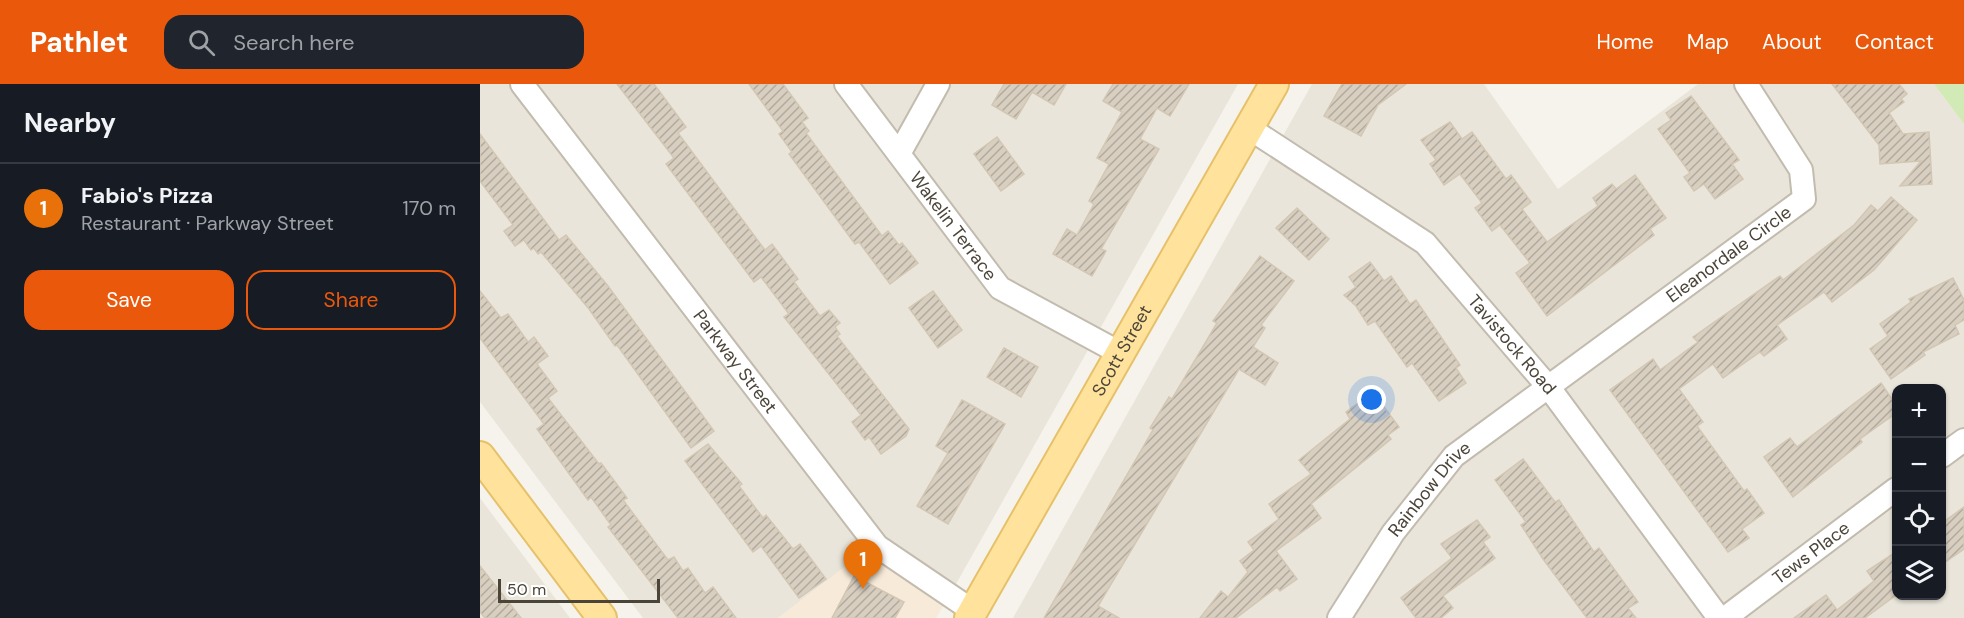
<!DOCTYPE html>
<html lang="en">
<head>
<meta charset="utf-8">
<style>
	body { margin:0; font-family:"DM Sans",sans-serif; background:#20242c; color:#f1f3f6 }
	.controls { position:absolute; right:18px; bottom:18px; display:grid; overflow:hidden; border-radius:12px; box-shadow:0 2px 4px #0004 }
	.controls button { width:54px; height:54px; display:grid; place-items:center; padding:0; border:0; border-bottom:2px solid #363941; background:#171b24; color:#f1f3f6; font:30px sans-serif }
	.scale { position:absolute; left:18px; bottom:15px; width:162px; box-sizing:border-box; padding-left:6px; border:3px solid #4b4439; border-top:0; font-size:16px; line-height:21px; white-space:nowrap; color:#4b4439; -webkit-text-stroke:4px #fff; paint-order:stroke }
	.you { position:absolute; left:892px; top:316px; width:21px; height:21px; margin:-15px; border:4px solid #fff; border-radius:50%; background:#1a73e8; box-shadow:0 0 0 9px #1a73e833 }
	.badge { display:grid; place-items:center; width:39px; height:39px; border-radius:50%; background:#ea580c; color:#fff; font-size:20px; font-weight:700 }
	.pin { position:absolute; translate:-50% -50px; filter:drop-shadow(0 2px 3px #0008) }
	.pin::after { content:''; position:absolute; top:32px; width:21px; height:18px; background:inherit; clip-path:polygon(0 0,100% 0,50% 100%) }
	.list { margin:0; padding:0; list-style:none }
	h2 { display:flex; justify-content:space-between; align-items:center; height:78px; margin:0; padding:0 24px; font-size:26px }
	h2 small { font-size:20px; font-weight:400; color:#9ea1a6 }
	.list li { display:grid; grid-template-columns:39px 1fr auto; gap:18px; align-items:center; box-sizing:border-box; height:90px; padding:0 24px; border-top:2px solid #363941 }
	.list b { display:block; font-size:22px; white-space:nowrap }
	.list p { margin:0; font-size:20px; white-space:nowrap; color:#9ea1a6 }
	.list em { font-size:20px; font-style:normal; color:#9ea1a6 }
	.actions { display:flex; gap:12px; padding:18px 24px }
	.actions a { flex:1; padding:14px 0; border:2px solid #ea580c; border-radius:18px; text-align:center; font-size:21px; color:#ea580c }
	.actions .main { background:#ea580c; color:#fff }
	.icon { flex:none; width:33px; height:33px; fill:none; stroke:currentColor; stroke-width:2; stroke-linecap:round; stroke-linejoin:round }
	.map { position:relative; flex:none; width:1484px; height:534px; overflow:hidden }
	header { display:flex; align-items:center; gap:36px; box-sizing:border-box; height:84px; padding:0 30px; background:#ea580c; color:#fff }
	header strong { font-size:28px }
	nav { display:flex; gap:33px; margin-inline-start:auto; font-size:21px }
	.search { width:420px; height:54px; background:#20242c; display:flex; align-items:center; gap:15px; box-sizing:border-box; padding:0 21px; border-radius:18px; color:#9ea1a6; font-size:22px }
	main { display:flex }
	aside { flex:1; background:#171b24 }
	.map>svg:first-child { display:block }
</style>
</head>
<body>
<header>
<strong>Pathlet</strong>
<div class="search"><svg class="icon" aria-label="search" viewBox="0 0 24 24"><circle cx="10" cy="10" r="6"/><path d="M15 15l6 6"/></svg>Search here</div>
<nav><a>Home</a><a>Map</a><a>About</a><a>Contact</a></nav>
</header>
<main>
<aside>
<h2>Nearby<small></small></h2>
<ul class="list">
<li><span class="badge" style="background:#e8710a">1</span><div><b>Fabio's Pizza</b><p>Restaurant · Parkway Street</p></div><em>170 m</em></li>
</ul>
<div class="actions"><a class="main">Save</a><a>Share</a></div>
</aside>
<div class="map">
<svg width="1484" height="534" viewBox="0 0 1484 534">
	<defs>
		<pattern id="building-hatch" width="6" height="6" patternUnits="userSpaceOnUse" patternTransform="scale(1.5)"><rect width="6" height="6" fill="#d8cfc1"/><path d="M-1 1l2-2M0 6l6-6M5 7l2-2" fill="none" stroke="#b1aa9e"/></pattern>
	</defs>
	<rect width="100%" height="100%" fill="#f6f3ec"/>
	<!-- residential -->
	<g fill="#eae5da" fill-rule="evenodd">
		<polygon points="0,0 758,0 467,516 383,469 298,534 163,534 0,318"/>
		<path d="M 832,0 L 1004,0 L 1078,105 L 1218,0 L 1454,0 L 1484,40 L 1484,534 L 533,534 ZM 1416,304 L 1462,304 L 1462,512 L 1416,512 Z"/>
		<polygon points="0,414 90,534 0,534"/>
	</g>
	<!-- commercial -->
	<polygon fill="#f7ead8" points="383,469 467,516 456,534 298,534"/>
	<!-- green -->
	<polygon fill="#d2eab5" points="1454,0 1484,0 1484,40"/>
	<!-- building -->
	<g fill="url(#building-hatch)" stroke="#d3c7b4" stroke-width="1.5">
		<polygon points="137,0 174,0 206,43 198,49 285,166 292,160 318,195 314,198 340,232 349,226 360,239 355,243 360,250 357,252 429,345 426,352 401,370 389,353 385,356 372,338 381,331 304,233 309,230 281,193 274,198 186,80 194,74"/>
		<polygon points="269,0 303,0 328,34 322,38 329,47 326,49 402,152 408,147 419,161 422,159 438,179 410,200 379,158 375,160 309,70 312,68 299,50 303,47"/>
		<polygon points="524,0 586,0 574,21 552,8 536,35 512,21"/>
		<polygon points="633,0 709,0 690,32 677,24 660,55 679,65 621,165 626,167 612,192 573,170 587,145 597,151 614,120 609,117 629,80 617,74 642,28 623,17"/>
		<polygon points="862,0 926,0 898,21 881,52 844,32"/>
		<polygon points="1352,0 1419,0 1427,10 1421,15 1424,18 1409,29 1423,50 1449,48 1452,100 1420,102 1441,77 1400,80 1399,61"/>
		<polygon points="1211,12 1259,76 1252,80 1263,95 1235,115 1224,100 1214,107 1204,93 1210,89 1178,45 1191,36 1186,29"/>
		<polygon points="970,38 982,55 992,48 1026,95 1031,91 1051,118 1042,125 1067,158 1118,122 1113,114 1132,100 1136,105 1155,91 1186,134 1170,145 1174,151 1067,232 1036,189 1050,179 1020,141 1012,147 995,124 1002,119 980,90 964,101 950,80 956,76 941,56"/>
		<polygon points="0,50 79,156 86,151 128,202 234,347 211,364 137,261 135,262 109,225 61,168 58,170 54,164 51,166 44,156 35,162 24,147 33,141 0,97"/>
		<polygon points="517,53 544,90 521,107 494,70"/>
		<polygon points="1411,113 1437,136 1394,186 1352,218 1344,208 1297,241 1307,255 1284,272 1280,268 1243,294 1233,280 1199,305 1223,338 1217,342 1264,407 1267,405 1284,429 1262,445 1269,454 1248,468 1130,306 1173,275 1180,286 1218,258 1213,253 1300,192 1303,196 1374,141 1391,121 1398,127"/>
		<polygon points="817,124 849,155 829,176 796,144"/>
		<polygon points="780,172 814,197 781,241 785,244 773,263 798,279 785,301 759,285 618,522 639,534 564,534 673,346 670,344 689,313 692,315 737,239 733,237"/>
		<polygon points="890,178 904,197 911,192 930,220 936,216 980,281 976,284 986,299 959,317 932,279 927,283 895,237 888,241 876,222 864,211 876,203 869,193"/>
		<polygon points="1473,194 1484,216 1484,236 1475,241 1479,250 1443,268 1445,271 1411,295 1390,265 1408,252 1400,240 1431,218 1429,215"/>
		<polygon points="0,207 21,234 28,230 48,258 54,253 68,272 57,280 77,307 68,314 119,380 121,379 147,414 143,416 188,476 194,473 203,487 208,484 225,509 233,503 256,534 198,534 128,443 131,441 111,413 108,416 57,345 64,340 0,254"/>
		<polygon points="453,207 482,246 458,264 429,224"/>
		<polygon points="524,264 558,283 541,313 507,293"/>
		<polygon points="1401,299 1416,321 1416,329 1380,355 1382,358 1313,413 1284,373 1310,354 1317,363"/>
		<polygon points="893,308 919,343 908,351 911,355 831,420 841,434 796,467 817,495 800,507 797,503 756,534 720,534 741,507 748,513 768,488 760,477 774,466 768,458 799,435 789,420 831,390 819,376 870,335 866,328"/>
		<polygon points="482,316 525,340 468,440 437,422 468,369 456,362"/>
		<polygon points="228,360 262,400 259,402 283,434 286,431 313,465 320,460 346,495 319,514 281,462 273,468 205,377"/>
		<polygon points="1043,375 1075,418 1079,416 1114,468 1119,464 1158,518 1148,524 1156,534 1107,534 1063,475 1041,441 1046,438 1015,396"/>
		<polygon points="1484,423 1484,465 1461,481 1461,440"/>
		<polygon points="997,436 1010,453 1003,458 1015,474 963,512 973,524 961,534 936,534 921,514 972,474 961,460"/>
		<polygon points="1416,468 1416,511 1385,534 1314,534 1346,511 1357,526 1394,497 1387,487"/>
		<polygon points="0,482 41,534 5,534 0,528"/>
		<polygon points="374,492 424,518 415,534 352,534"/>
	</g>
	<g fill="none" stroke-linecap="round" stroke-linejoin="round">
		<defs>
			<g id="minor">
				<path id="s1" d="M 42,0 L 397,462 L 493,527"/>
				<path id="s2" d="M 366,0 L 520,204 L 640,269"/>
				<path id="s3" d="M 769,44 L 945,159 L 1070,305 L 1239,534"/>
				<polyline points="419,70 458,0"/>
				<polyline points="1462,372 1484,356"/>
				<path id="s4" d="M 859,534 L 913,449 L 974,372 L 1324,115 L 1321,86 L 1266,0"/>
				<path id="s5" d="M 1245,534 L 1416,405"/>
			</g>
			<g id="major">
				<polyline points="0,372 122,534"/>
				<path id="s6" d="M 489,534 L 794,0"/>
			</g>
		</defs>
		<!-- minor casing -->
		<use href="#minor" stroke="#c2bbae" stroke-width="26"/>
		<!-- major casing -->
		<use href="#major" stroke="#e6c16a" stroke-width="32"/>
		<!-- minor -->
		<use href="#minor" stroke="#fff" stroke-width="22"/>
		<!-- major -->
		<use href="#major" stroke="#ffe39c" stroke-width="28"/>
	</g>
	<g text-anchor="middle" stroke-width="6" stroke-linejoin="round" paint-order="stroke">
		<!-- street labels -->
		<g font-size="18" fill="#4b4439" stroke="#fff">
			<text dy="6" stroke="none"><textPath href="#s2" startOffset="178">Wakelin Terrace</textPath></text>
			<text dy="6" stroke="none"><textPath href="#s4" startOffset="540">Eleanordale Circle</textPath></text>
			<text dy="6" stroke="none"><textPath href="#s3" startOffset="344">Tavistock Road</textPath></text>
			<text dy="6" stroke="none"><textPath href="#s6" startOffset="308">Scott Street</textPath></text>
			<text dy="6" stroke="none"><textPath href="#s1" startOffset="350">Parkway Street</textPath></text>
			<text dy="6" stroke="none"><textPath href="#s4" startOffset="158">Rainbow Drive</textPath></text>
			<text dy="6" stroke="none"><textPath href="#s5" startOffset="108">Tews Place</textPath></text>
		</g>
	</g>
</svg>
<div class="controls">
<button>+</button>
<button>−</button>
<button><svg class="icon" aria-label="locate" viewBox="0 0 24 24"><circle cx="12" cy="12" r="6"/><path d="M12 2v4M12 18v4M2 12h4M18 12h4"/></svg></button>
<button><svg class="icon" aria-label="layers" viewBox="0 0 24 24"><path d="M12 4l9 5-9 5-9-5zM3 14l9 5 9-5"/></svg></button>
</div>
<div class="scale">50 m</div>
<div class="you"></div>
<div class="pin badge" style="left:383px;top:505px;background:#e8710a">1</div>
</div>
</main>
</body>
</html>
